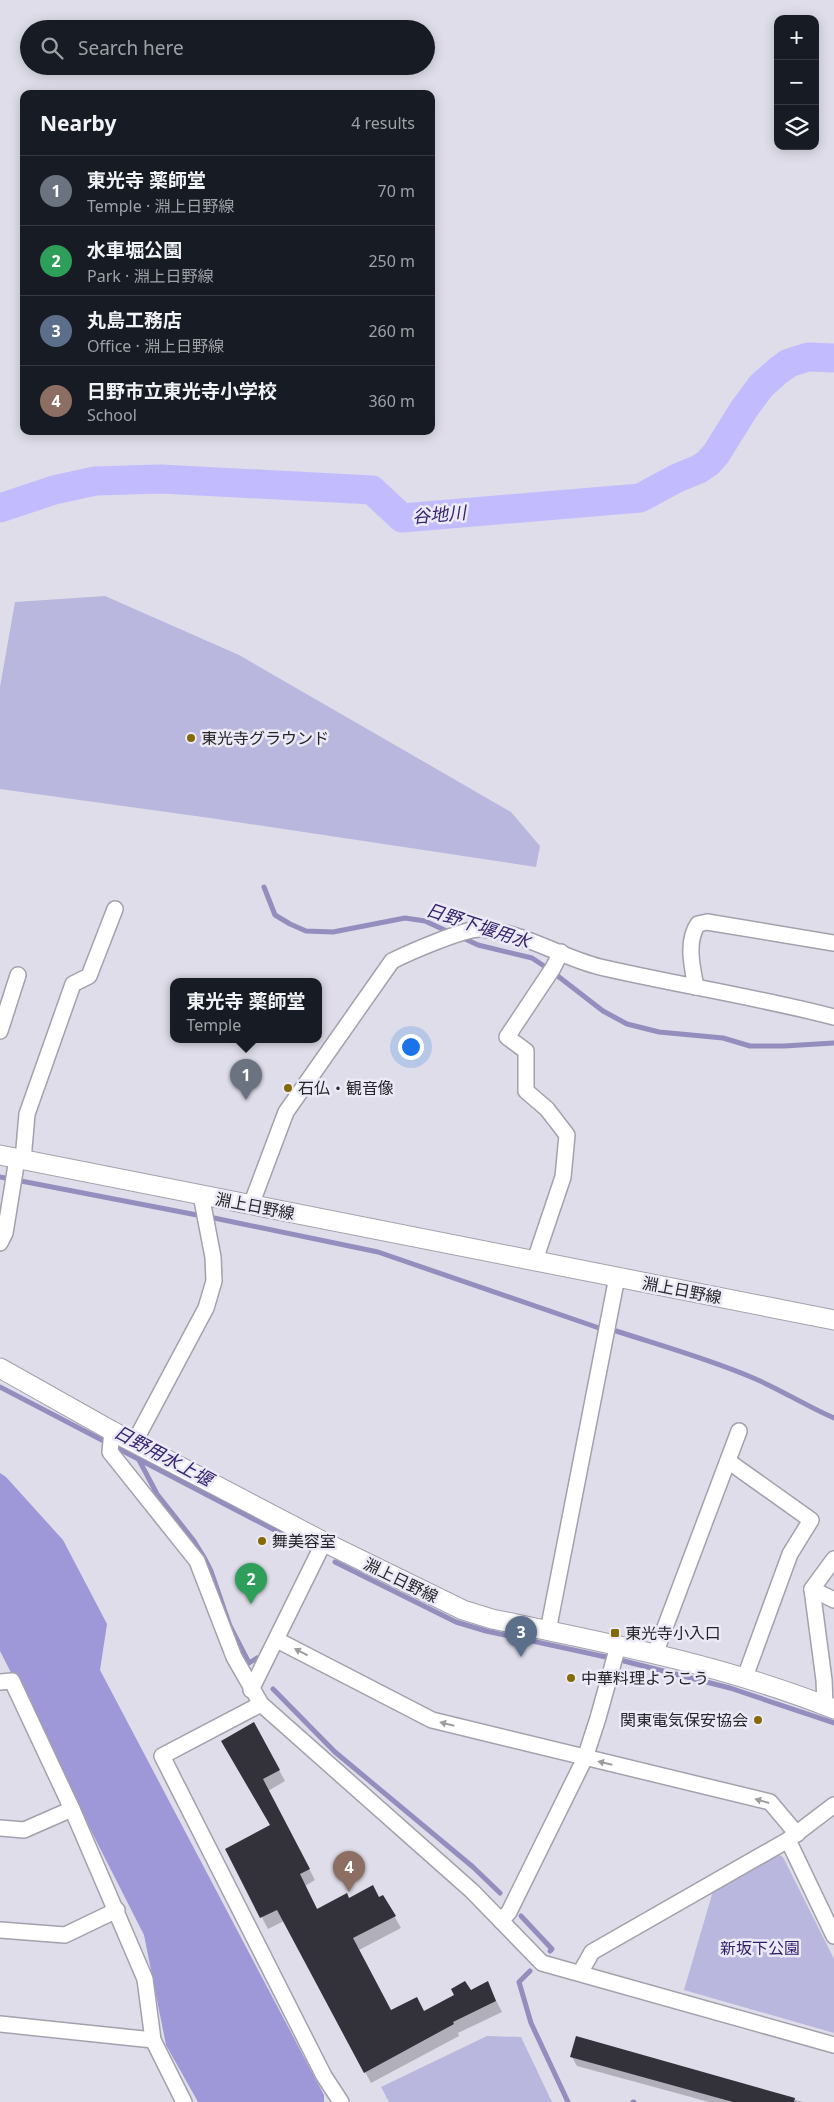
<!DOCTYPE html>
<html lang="en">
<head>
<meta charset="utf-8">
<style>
	body { margin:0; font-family:"Noto Sans","Noto Sans JP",sans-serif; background:#242831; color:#f1f3f6 }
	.controls { position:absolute; right:15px; top:15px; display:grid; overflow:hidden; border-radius:10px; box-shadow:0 2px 12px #0003 }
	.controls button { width:45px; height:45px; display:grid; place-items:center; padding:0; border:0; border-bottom:1px solid #363941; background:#171b24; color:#f1f3f6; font:25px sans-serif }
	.you { position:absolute; left:410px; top:1046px; width:18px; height:18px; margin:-12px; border:4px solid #fff; border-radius:50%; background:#1a73e8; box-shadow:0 0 0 8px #1a73e833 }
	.badge { display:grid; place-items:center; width:32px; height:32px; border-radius:50%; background:#ea580c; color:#fff; font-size:16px; font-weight:700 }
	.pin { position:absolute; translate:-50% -41px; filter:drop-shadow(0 1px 2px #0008) }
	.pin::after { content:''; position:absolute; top:26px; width:18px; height:15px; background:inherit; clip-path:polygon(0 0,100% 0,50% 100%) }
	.popup { position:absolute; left:170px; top:978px; width:152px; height:65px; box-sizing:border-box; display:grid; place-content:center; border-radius:10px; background:#171b24; filter:drop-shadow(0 1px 4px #0005); font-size:16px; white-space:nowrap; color:#9ea1a6 }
	.popup b { font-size:19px; color:#f1f3f6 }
	.popup::after { content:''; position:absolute; left:50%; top:100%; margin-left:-10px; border:10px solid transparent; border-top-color:#171b24 }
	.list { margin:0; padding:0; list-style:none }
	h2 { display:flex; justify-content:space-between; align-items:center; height:65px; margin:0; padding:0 20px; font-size:21px }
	h2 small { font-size:16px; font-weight:400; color:#9ea1a6 }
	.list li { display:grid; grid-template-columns:32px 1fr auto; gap:15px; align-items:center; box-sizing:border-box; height:70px; padding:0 20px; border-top:1px solid #363941 }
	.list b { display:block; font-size:19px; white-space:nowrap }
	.list p { margin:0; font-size:16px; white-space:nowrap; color:#9ea1a6 }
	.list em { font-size:16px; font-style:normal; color:#9ea1a6 }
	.icon { flex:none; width:28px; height:28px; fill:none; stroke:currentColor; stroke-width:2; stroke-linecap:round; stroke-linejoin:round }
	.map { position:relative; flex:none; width:834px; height:2102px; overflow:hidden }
	.search { position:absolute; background:#171b24; box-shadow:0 2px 12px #0003; left:20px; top:20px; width:415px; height:55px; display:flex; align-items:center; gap:12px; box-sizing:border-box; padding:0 18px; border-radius:28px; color:#9ea1a6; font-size:19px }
	.panel { position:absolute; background:#171b24; box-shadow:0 2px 12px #0003; left:20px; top:90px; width:415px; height:345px; border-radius:10px }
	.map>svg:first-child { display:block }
</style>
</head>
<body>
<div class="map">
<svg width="834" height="2102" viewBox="0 0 834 2102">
	<rect width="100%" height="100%" fill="#dedde9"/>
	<!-- green -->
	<g fill="#bab7df">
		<polygon points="105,596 239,655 511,812 540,846 536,867 210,818 0,789 0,687 15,602"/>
		<polygon points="777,1854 783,1857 834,1959 834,2033 684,1990 713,1891"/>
		<polygon points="487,2036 521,2037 552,2102 389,2102 381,2087"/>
	</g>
	<!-- forest -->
	<polygon fill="#9f98d8" points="0,1473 6,1477 63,1540 107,1624 100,1670 324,2095 324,2102 198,2102 166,2045 144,1935 0,1651"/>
	<!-- shadow -->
	<g fill="#0003">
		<polygon points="260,1735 285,1781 268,1791 315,1880 305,1886 318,1910 349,1899 379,1898 383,1896 401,1928 359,1950 391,2011 425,2013 487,1983 502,2012 458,2033 459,2036 371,2083 284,1921 268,1929 226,1849 271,1826 222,1742"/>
		<polygon points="577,2037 803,2102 709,2102 577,2066 572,2057"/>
	</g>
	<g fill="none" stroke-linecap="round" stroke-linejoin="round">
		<!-- stream -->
		<g stroke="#938ebd" stroke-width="5">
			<polyline points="0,502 6,506"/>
			<polyline points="264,887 275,915 290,924 306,931 333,932 405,918 425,921 451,933"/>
			<polyline points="461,937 478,945 532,958 550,970 603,1011 627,1024 659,1032 723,1038 750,1046 784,1046 834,1043"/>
			<polyline points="0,1177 197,1215"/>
			<polyline points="214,1218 378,1252 599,1328"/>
			<path d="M 613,1330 C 659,1345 706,1358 751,1377 C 780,1389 806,1406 834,1418"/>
			<polyline points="0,1387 313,1550"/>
			<polyline points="139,1460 157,1494 194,1541 205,1559 211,1571 230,1626 249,1663 257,1658"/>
			<polyline points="335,1562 456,1622 486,1631 606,1657"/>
			<polyline points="624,1661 730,1688 834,1723"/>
			<polyline points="273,1689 335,1752 473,1867 500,1893"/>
			<polyline points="521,1916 552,1949 550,1951"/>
			<polyline points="530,1971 519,1982 531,2023 568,2102"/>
			<polyline points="633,2102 634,2102"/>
		</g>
		<!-- river -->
		<polyline stroke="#c2bbfd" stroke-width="29" points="0,508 54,490 95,481 161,479 372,490 402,518 640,498 677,478 699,469 708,463 716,454 744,409 761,386 779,370 789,363 808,357 834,358"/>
	</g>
	<!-- building -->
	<g fill="#33323b">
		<polygon points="254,1722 280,1770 263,1779 310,1869 300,1874 317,1909 347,1893 349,1898 373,1885 379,1897 383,1895 396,1916 353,1938 391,2010 417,1997 424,2011 454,1995 451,1989 465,1981 471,1990 488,1981 496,2001 453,2022 454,2024 364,2073 277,1910 260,1918 225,1849 270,1825 221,1741"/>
		<polygon points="576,2036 795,2098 794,2102 733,2102 570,2057"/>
	</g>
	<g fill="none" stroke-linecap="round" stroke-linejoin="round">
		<defs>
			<g id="minor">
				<path d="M 696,987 C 692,967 686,941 698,924 L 707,922 L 834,943"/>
				<polyline points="0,1031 18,975"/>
				<polyline points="23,1160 27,1114 73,984 89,976 115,909"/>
				<path d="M 251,1205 L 286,1112 L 392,961 C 408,953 465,928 481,929 C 524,932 560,957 600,967 C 678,985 757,997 834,1017"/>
				<polyline points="0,1243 5,1233 17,1159"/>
				<polyline points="535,1260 563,1177 567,1135 547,1109 526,1091 526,1051 507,1037 553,968 561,952"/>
				<polyline points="112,1431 110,1452 197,1561 234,1657 261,1704 472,1891 542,1963 834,2045"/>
				<polyline points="134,1443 206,1308 214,1281 213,1257 201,1195"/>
				<polyline points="728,1461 811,1520 790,1554 745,1677"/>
				<polyline points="812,1589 834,1600"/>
				<polyline points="548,1631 617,1277"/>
				<polyline points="277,1640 432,1720 770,1802 797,1834"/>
				<polyline points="655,1654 739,1431"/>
				<polyline points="0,1682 12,1681 72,1809 145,1979 153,2040 184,2102"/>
				<polyline points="251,1690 324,1542"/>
				<polyline points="261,1704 162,1756 324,2076 341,2102"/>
				<polyline points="825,1705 824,1680 812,1589 834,1559"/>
				<polyline points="0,1828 24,1830 72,1809"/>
				<polyline points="788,1840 834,1936"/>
				<polyline points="501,1921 509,1912 585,1758 598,1718 618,1646"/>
				<polyline points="0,1930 65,1935 117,1910"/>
				<polyline points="580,1973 592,1952 788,1840 834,1805"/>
				<polyline points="0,2024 153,2040"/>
			</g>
			<g id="major">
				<polyline points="0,1155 834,1320"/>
				<path d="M 0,1368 L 112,1431 L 324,1542 L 463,1610 L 492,1619 C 608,1643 724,1665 834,1709"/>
			</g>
		</defs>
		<!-- minor casing -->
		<use href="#minor" stroke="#a2a1ac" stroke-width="18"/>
		<!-- major casing -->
		<use href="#major" stroke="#a2a1ac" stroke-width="21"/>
		<!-- minor -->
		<use href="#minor" stroke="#fff" stroke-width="15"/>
		<!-- major -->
		<use href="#major" stroke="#fff" stroke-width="19"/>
	</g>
	<!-- one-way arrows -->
	<defs><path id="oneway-solid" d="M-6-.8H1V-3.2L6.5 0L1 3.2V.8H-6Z" transform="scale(1.25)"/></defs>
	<g fill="#9d9d9f">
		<use href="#oneway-solid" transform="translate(301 1652) rotate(-153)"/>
		<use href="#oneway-solid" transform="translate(447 1724) rotate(-166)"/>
		<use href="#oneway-solid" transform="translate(605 1763) rotate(-167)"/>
		<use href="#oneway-solid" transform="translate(762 1801) rotate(-164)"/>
	</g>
	<!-- markers -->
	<g fill="#846a05" stroke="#ebeaf6" stroke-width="2">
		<circle cx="191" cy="738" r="5"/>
		<circle cx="288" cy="1088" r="5"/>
		<circle cx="262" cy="1541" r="5"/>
		<rect x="610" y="1628" width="10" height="10" rx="2.5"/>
		<circle cx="571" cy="1678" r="5"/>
		<circle cx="758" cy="1720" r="5"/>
	</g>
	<g text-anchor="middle" stroke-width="5" stroke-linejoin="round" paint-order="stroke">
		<!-- poi labels -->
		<g font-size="16" fill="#252529" stroke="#ebeaf6" text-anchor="start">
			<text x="201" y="744">東光寺グラウンド</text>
			<text x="298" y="1094">石仏・観音像</text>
			<text x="272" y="1547">舞美容室</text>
			<text x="625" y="1639">東光寺小入口</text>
			<text x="581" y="1684">中華料理ようこう</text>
			<text x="748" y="1726" text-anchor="end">関東電気保安協会</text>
		</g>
		<!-- street labels -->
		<g font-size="16" fill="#252529" stroke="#ebeaf6">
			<text transform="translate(255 1206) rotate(11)" y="6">淵上日野線</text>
			<text transform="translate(682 1290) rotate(11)" y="6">淵上日野線</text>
			<text transform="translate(401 1580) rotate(26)" y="6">淵上日野線</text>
		</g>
		<!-- park labels -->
		<g font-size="16" fill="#311e68" stroke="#ebeaf6">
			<text x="760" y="1954">新坂下公園</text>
		</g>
		<!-- water labels -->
		<g font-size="18" font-style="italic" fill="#36246e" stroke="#ebeaf6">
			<text transform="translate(439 515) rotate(-5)" y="6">谷地川</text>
			<text transform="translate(478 926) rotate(18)" y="6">日野下堰用水</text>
			<text transform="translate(163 1456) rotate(28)" y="6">日野用水上堰</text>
		</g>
	</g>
</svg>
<div class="controls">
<button>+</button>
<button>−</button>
<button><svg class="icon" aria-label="layers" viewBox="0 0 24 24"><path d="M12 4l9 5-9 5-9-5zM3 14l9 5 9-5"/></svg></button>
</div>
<div class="you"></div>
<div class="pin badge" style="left:246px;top:1100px;background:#6b7280">1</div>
<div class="popup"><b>東光寺 薬師堂</b>Temple</div>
<div class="pin badge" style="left:251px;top:1604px;background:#2e9e5b">2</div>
<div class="pin badge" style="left:521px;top:1657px;background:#5c6f8a">3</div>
<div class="pin badge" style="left:349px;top:1892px;background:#8d6e63">4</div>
<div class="search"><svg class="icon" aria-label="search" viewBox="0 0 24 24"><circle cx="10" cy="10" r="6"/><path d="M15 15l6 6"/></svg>Search here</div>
<section class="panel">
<h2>Nearby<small>4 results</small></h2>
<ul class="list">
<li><span class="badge" style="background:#6b7280">1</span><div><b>東光寺 薬師堂</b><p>Temple · 淵上日野線</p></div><em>70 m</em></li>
<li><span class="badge" style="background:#2e9e5b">2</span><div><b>水車堀公園</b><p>Park · 淵上日野線</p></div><em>250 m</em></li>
<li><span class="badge" style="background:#5c6f8a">3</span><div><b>丸島工務店</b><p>Office · 淵上日野線</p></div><em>260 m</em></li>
<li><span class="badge" style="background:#8d6e63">4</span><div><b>日野市立東光寺小学校</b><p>School</p></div><em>360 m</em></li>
</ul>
</section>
</div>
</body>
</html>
